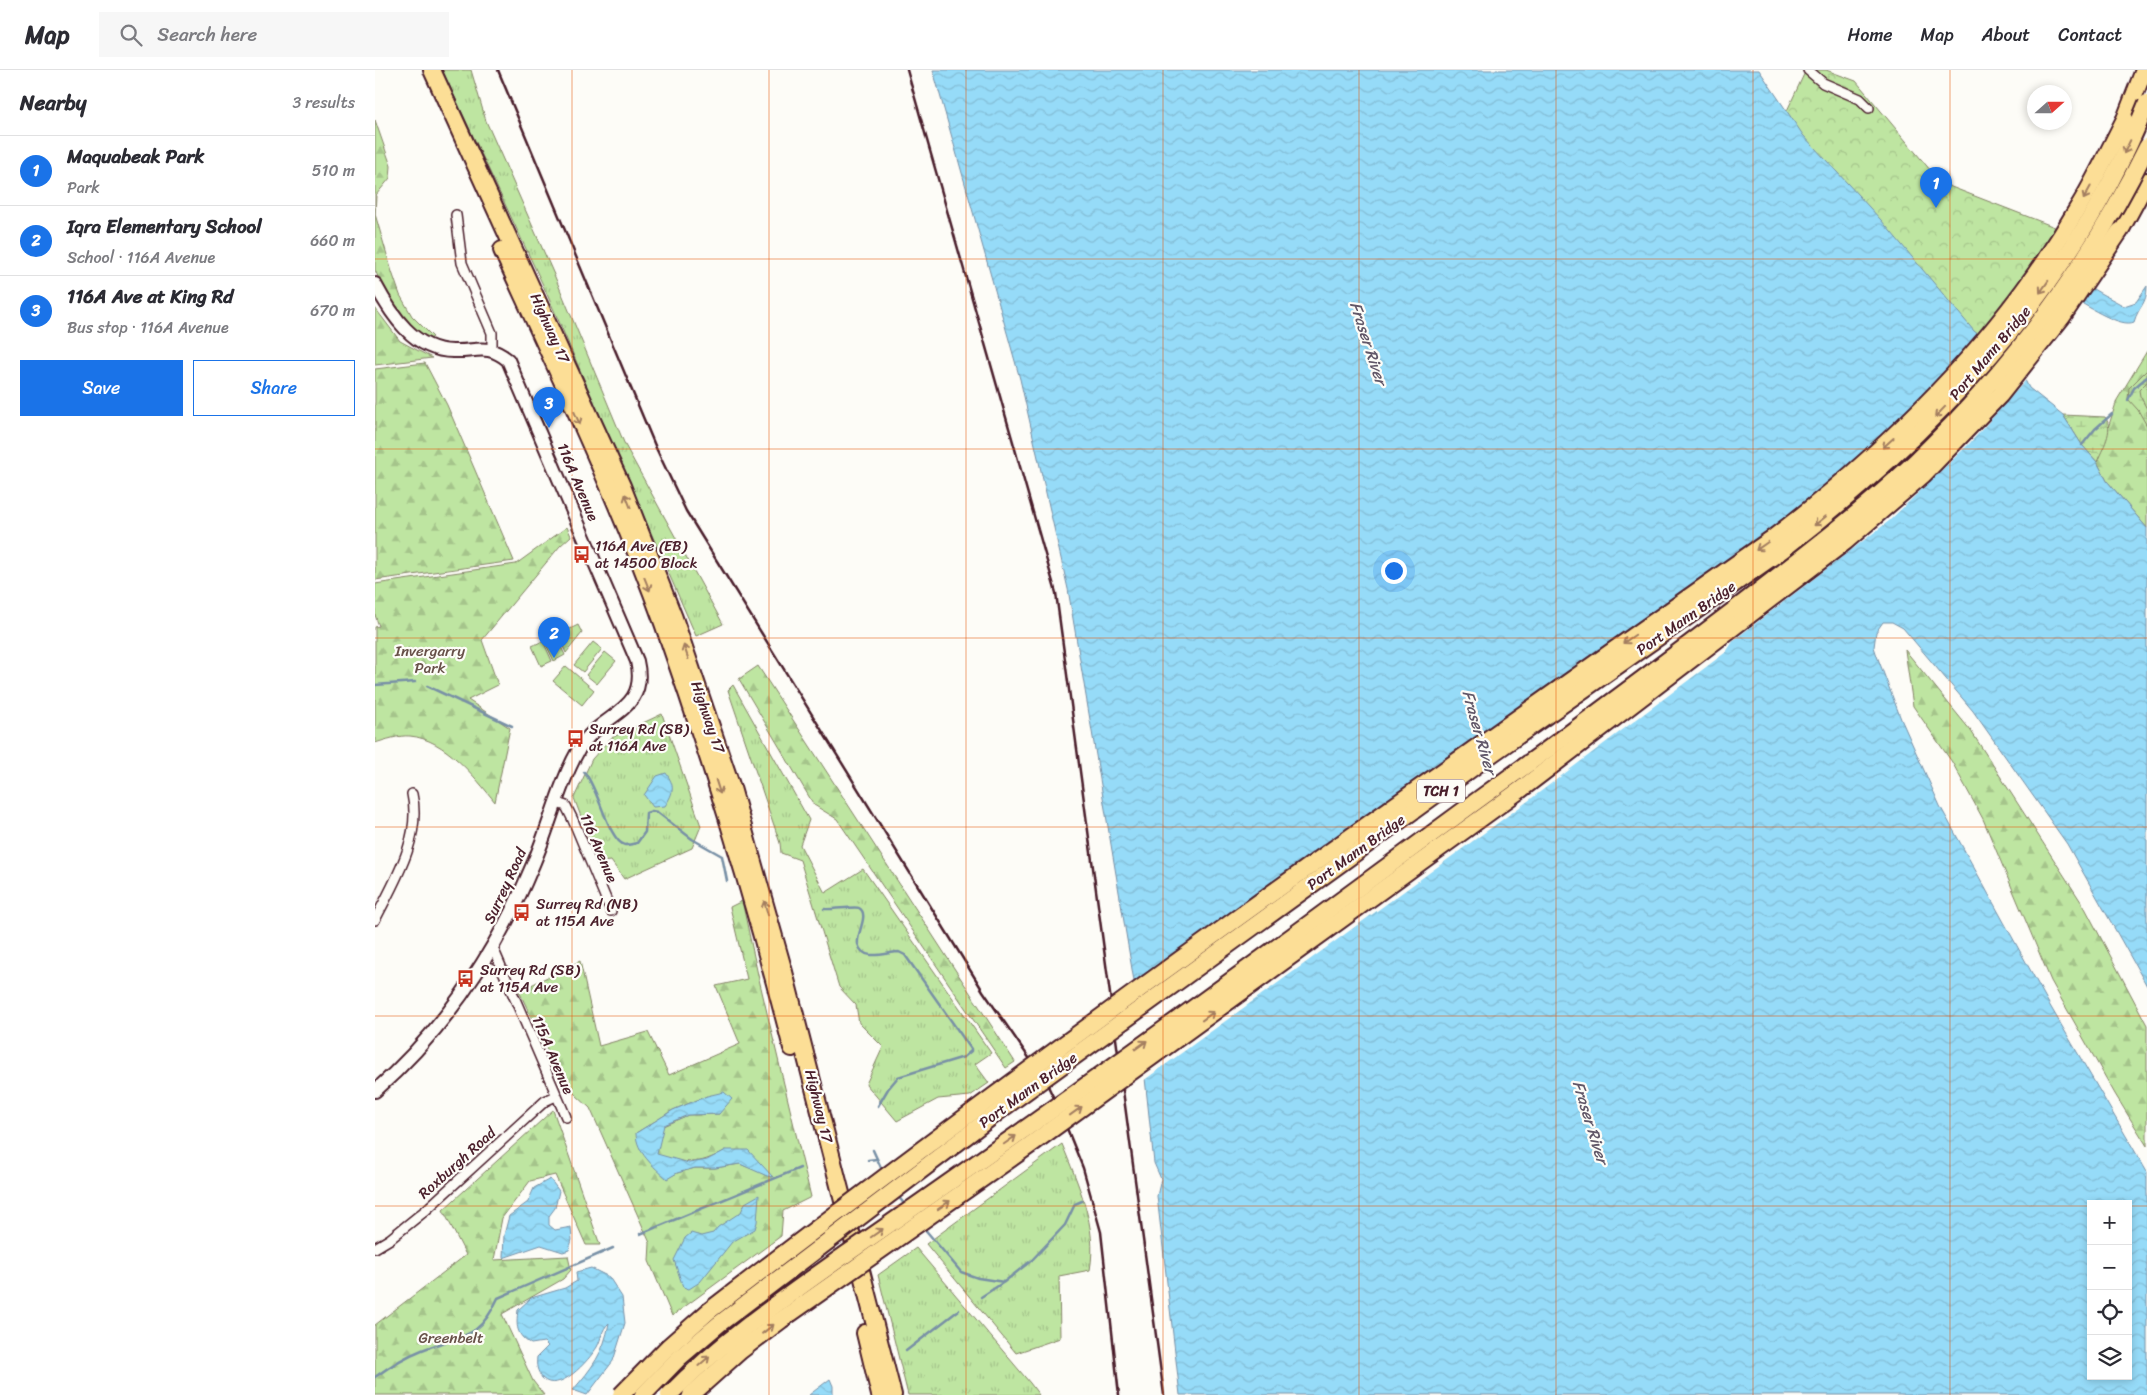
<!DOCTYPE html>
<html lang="en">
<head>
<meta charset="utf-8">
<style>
	body { margin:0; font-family:Sriracha,sans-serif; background:#f7f7f7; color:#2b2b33 }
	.controls { position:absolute; right:15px; bottom:15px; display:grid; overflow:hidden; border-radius:0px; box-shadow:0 2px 8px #0003 }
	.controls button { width:45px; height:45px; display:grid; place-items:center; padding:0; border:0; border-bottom:1px solid #e1e1e2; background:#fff; color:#2b2b33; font:25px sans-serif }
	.compass { position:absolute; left:1652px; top:15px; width:45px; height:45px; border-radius:50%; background:#fff; box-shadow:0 2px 8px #0003; rotate:69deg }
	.you { position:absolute; left:1018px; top:500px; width:18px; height:18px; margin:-12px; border:4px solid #fff; border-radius:50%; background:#1a73e8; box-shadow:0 0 0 8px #1a73e833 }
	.badge { display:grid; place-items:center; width:32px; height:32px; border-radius:50%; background:#1a73e8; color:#fff; font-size:16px; font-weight:700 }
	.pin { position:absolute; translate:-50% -41px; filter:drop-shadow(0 1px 2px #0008) }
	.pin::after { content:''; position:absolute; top:26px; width:18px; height:15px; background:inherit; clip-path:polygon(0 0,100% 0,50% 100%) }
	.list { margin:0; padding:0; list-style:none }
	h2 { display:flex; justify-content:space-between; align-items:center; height:65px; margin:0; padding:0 20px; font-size:21px }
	h2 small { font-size:16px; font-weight:400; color:#7c7c81 }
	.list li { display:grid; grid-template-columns:32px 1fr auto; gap:15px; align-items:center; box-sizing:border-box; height:70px; padding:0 20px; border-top:1px solid #e1e1e2 }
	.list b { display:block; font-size:19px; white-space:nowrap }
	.list p { margin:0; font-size:16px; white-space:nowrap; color:#7c7c81 }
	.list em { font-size:16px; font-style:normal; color:#7c7c81 }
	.actions { display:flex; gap:10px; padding:15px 20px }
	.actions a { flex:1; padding:11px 0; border:1px solid #1a73e8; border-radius:0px; text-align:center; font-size:18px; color:#1a73e8 }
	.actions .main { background:#1a73e8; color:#fff }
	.icon { flex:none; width:28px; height:28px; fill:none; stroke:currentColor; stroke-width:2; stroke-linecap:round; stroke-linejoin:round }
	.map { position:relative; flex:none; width:1772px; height:1325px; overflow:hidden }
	header { display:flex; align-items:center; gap:30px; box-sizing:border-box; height:70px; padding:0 25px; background:#fff; border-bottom:1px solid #e1e1e2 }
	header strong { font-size:24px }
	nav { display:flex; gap:28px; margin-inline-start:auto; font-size:18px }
	.search { width:350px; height:45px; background:#f7f7f7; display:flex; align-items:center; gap:12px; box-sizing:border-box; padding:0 18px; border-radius:0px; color:#7c7c81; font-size:19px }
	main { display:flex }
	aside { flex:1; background:#fff }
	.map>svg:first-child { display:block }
</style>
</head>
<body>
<header>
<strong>Map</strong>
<div class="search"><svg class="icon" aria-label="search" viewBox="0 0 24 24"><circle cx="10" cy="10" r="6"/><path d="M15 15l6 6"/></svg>Search here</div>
<nav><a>Home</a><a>Map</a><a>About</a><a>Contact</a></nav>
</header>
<main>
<aside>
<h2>Nearby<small>3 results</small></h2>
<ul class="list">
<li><span class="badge">1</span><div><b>Maquabeak Park</b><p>Park</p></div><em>510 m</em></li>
<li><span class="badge">2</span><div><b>Iqra Elementary School</b><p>School · 116A Avenue</p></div><em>660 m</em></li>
<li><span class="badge">3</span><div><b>116A Ave at King Rd</b><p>Bus stop · 116A Avenue</p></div><em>670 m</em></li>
</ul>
<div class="actions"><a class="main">Save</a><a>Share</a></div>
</aside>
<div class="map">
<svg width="1772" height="1325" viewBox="0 0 1772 1325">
	<defs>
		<pattern id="grass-tufts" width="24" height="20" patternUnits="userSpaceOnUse" patternTransform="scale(1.25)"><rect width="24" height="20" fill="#bee5a1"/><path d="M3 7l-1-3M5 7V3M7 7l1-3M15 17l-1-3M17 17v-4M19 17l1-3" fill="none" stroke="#a5c48b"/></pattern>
		<pattern id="forest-firs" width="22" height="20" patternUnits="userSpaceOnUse" patternTransform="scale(1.25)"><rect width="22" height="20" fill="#bee5a1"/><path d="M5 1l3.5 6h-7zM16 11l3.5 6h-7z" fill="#a5c48b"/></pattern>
		<pattern id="wetland-marsh" width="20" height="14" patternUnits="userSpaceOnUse" patternTransform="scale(1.25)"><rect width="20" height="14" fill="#bee5a1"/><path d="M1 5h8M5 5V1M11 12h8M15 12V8" fill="none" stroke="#a5c48b"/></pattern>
		<pattern id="park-crowns" width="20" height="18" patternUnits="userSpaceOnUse" patternTransform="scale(1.25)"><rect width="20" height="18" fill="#bee5a1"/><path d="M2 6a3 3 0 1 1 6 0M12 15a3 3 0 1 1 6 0" fill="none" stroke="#a5c48b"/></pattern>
		<pattern id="water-waves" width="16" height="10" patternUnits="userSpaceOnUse" patternTransform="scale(1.25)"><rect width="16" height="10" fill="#96dbf8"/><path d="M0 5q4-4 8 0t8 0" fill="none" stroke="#83bcd5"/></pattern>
	</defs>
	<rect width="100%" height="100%" fill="#fdfcf7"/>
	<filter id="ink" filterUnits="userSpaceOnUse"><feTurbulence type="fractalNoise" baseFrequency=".02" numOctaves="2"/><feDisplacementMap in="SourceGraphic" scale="10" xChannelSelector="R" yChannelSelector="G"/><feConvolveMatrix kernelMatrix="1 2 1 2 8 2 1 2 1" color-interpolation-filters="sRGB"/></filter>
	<g filter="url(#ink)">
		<!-- grass -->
		<g fill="url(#grass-tufts)" stroke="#848266">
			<polygon points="67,0 96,0 111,51 180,207 250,375 348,554 321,566 168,215"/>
			<polygon points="358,615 434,750 425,775 450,823 488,799 616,983 600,994 614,1013 595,1026 563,1029 522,1051 491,1014 508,977 484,953 481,935 464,917 425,790 406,783 405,773 353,620"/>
			<polygon points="287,644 326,756 317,778 249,809 236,791 223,792 199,728 217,689 236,668"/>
			<path d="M 687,1074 C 703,1114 723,1156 715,1200 L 684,1206 L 685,1268 L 641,1283 L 551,1174 Z"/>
			<polygon points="541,1178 655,1313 664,1325 533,1325 503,1205"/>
		</g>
		<!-- forest -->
		<g fill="url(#forest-firs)" stroke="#848266" fill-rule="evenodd">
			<polygon points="0,50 16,96 15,108 1,125 0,144 17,202 25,225 37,246 58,267 53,270 31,253 12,227 0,200"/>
			<polygon points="0,238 25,271 57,288 0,295"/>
			<polygon points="1772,281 1772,458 1732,411 1722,392 1742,330"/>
			<polygon points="50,293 72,335 139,491 0,510 0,299"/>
			<path d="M 192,457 L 196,466 L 185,476 L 107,570 L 123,615 L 93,630 L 135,658 L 120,732 C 100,707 70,669 35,666 C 24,665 10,670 0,673 L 0,557 L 4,556 L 0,545 L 0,514 L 141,494 Z"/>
			<polygon points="1530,580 1596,661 1710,838 1772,955 1772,1076 1740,1024 1676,911 1608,749 1577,692 1538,636"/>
			<polygon points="383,596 640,992 631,998 462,749 439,735 364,609"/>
			<path d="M 367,831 L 383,905 L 436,1127 L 408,1141 L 406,1166 L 297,1246 L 274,1191 L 275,1173 L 215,1038 L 187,1012 L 144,921 L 205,891 L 224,976 L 273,962 L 294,1005 L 365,974 L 341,916 L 372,909 L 355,837 ZM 332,1026 L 344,1044 L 313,1045 L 288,1056 L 281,1085 C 313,1093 321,1097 351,1080 L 397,1107 L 365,1094 L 340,1098 L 320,1098 L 302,1103 L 292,1108 L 261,1063 L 298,1040 Z"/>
			<polygon points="178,1040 225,1175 211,1175 180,1105 155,1111 127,1148 119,1190 193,1186 196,1200 188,1209 127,1244 158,1311 169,1325 0,1325 0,1255 91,1185 68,1140"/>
		</g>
		<!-- wetland -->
		<g fill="url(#wetland-marsh)" stroke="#848266">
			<polygon points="1772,300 1772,312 1764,320 1765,326 1772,339 1772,356 1763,340 1753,329 1754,318"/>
			<path d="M 1688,345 L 1730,347 C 1740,360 1727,379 1722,392 L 1707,375 Z"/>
		</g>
		<!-- park -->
		<g fill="url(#park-crowns)" stroke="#848266">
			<polygon points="1431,0 1451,0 1481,11 1566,113 1695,163 1599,275 1410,45"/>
			<polygon points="203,555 207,563 191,583 183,565"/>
		</g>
		<!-- pitch -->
		<g fill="#bee5a1" stroke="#848266">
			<polygon points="180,565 190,585 179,591 169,570"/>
			<polygon points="168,571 177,591 166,596 157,576"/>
			<polygon points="218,572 227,579 208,602 199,595"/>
			<polygon points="230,582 241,591 222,614 211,605"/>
			<polygon points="191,596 219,620 207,635 178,611"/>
		</g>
		<!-- water -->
		<g fill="url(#water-waves)" stroke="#7890a6" fill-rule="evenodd">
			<path d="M 558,0 L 1384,0 L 1428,65 L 1506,150 L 1599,261 L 1629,284 L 1644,298 L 1654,318 L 1688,345 L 1707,375 L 1722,392 L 1732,411 L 1772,458 L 1772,916 L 1692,774 L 1598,641 L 1528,558 L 1517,552 L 1508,552 L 1501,562 L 1499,577 L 1502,586 L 1526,649 L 1565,736 L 1674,934 L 1772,1102 L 1772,1325 L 805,1325 L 782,1126 L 786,1109 L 779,1093 L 761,923 L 693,519 L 645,309 ZM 1716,1134 L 1753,1134 L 1753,1306 L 1716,1306 Z"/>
			<path d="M 1710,213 C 1722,223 1736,228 1749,236 L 1761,232 L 1772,216 C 1772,235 1764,235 1759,252 C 1746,258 1714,237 1701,230 Z"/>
			<path d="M 291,703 C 300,716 299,722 290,736 L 278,737 L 269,725 L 282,706 Z"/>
			<path d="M 349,1022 L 357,1029 L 344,1044 L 313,1045 L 289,1055 L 282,1084 L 314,1093 L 332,1090 L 351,1080 L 373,1080 L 398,1107 L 392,1106 L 365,1094 L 340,1098 L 320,1098 L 302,1103 L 292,1109 C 278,1096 261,1082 261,1063 L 298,1040 L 332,1026 Z"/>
			<polygon points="175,1109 184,1121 180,1138 174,1146 174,1155 180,1160 196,1157 197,1170 194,1180 188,1182 166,1175 128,1188 129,1165 134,1146 153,1132 159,1118"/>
			<polygon points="384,1125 382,1152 380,1159 357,1172 325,1212 314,1219 308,1217 299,1190 310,1168 316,1163 326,1166 338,1163 343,1157 366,1142 370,1133"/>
			<path d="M 216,1198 L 234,1207 L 247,1227 L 250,1253 L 238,1291 L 212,1325 L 198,1320 C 217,1298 229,1283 234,1253 C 226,1260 227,1268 222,1277 C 214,1290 184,1325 167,1308 C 162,1300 161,1296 162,1287 L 173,1276 L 169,1272 L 156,1274 C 141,1265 141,1256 143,1240 L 156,1228 L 190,1218 L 202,1211 L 201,1202 Z"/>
			<polygon points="455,1309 458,1316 458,1325 434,1325"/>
		</g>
		<!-- pier -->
		<polygon fill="#fdfcf7" points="1606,263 1646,297 1652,309 1594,374 1514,451 1359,570 1351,582 1153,731 768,1011 757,914 1104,664 1305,523 1307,525 1437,430 1548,329"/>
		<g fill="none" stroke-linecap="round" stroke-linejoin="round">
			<!-- stream -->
			<g stroke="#7890a6" stroke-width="2.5">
				<polyline points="1753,330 1759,318 1772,307"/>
				<polyline points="1707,375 1720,359 1737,344"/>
				<polyline points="0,615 40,612"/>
				<polyline points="52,616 137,656"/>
				<path d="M 209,702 C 223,716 233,771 250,775 C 254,775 258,774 262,773 L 270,762 L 271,743 L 277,741 L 282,742 L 317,769 L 347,786 L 352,811"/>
				<path d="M 449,839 C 456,840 481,836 484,838 C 495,844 481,864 483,874 C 488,893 512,882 524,882 L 530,885 L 596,979 L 596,981 L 589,987 L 523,1007 L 513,1019 L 503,1036"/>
				<polyline points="498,1080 508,1102"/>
				<polyline points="493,1090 502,1089"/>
				<polyline points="523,1126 530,1135"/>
				<polyline points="548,1157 586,1202 603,1208 629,1212 657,1190 690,1155 700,1134 707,1131"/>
				<polyline points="265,1164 425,1098"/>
				<polyline points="606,1227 629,1212"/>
				<polyline points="531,1281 584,1240"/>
				<path d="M 0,1307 C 15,1296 29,1287 47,1280 C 86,1264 103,1272 123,1228 L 238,1178"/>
			</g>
			<defs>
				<g id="street">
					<polyline points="1433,0 1448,13 1485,29 1494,38"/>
					<polyline points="81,145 87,193 117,263 117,280"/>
					<polyline points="182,733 191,736 198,750 236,841"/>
					<path d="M 0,850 C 19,812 47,768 37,724"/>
					<polyline points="118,878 191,1047"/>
					<polyline points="0,1178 15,1169 51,1140 170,1031 181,1026"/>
				</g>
				<path id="secondary" d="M 0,214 C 16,244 39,281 78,281 C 102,282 112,273 133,290 L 262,591 C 274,643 226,642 204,679 C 184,714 175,755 159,792 C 123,880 71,958 0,1021"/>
				<g id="highway">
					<polyline points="57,0 247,416 299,548 357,718 409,902 518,1325"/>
					<polyline points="1750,49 1769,0"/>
					<polyline points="1745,161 1772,111"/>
					<path d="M 127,180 C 183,302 242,426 288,553 C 337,692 380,834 417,978"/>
					<polyline points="490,1263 505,1325"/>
				</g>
			</defs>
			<!-- street casing -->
			<use href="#street" stroke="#4a1f2b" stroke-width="12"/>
			<!-- secondary casing -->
			<use href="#secondary" stroke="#4a1f2b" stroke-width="16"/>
			<!-- highway casing -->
			<use href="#highway" stroke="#4a1f2b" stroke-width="20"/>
			<!-- street -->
			<use href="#street" stroke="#fdfcf7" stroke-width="9"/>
			<!-- secondary -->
			<use href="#secondary" stroke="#fdfcf7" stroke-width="12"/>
			<!-- highway -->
			<use href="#highway" stroke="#fcde96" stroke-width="16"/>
			<!-- rail -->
			<g stroke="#4a1f2b" stroke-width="2.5">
				<polyline points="123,0 281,378 311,441 608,921 672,1014 685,1041 708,1098 726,1162 744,1325"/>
				<polyline points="532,0 681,523 789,1325"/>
			</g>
			<defs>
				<g id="highway-bridge">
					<path d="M 246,1325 L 293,1277 L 334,1241 C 681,973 1040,720 1398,468 C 1518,376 1628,268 1704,136 C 1721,108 1735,78 1750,49"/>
					<path d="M 268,1325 L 304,1288 L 344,1254 L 628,1038 L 1118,683 L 1407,480 C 1560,362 1700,215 1772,33"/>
					<path d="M 294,1325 C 347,1271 408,1229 470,1185 C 521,1150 572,1114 623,1078 C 786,964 946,845 1107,727 C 1192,666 1276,603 1359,540 C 1421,492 1484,445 1541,391 C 1635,300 1715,195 1772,77"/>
					<polyline points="316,1325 365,1281 406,1250 655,1075 1145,720 1470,472 1548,405 1625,325 1687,247 1745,161"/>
				</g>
			</defs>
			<!-- highway-bridge casing -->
			<use href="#highway-bridge" stroke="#4a1f2b" stroke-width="20" stroke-linecap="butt"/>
			<!-- highway-bridge -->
			<use href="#highway-bridge" stroke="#fcde96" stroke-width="16"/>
		</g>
		<!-- one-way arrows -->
		<defs><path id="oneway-shaft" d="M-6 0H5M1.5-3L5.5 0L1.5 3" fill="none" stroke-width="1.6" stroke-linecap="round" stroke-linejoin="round" transform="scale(1.25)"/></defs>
		<g stroke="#a37e60">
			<use href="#oneway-shaft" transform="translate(1752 77) rotate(116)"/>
			<use href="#oneway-shaft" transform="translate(1712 123) rotate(119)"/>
			<use href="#oneway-shaft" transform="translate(1669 217) rotate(125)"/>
			<use href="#oneway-shaft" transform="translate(1565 342) rotate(134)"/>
			<use href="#oneway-shaft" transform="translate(202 348) rotate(66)"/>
			<use href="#oneway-shaft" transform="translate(1513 373) rotate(138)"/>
			<use href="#oneway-shaft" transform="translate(253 431) rotate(-111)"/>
			<use href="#oneway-shaft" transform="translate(1445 451) rotate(142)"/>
			<use href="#oneway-shaft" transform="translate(1387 476) rotate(145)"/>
			<use href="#oneway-shaft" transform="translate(272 514) rotate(68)"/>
			<use href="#oneway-shaft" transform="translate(1254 569) rotate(145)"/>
			<use href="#oneway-shaft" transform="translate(311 582) rotate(-109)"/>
			<use href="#oneway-shaft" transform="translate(343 717) rotate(72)"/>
			<use href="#oneway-shaft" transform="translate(391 838) rotate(-106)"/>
			<use href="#oneway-shaft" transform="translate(833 946) rotate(-36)"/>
			<use href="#oneway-shaft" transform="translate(766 975) rotate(-36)"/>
			<use href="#oneway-shaft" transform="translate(701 1041) rotate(-36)"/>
			<use href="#oneway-shaft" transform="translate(635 1070) rotate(-35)"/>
			<use href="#oneway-shaft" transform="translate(569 1135) rotate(-35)"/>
			<use href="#oneway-shaft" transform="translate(502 1163) rotate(-35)"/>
			<use href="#oneway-shaft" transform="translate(393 1259) rotate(-38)"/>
			<use href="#oneway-shaft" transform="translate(329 1291) rotate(-41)"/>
		</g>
	</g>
	<!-- grid -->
	<path fill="none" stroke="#e8590c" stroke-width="1" stroke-opacity="0.55" d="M 197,0 L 197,1325M 394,0 L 394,1325M 591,0 L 591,1325M 788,0 L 788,1325M 984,0 L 984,1325M 1181,0 L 1181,1325M 1378,0 L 1378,1325M 1575,0 L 1575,1325M 0,189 L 1772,189M 0,379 L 1772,379M 0,568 L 1772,568M 0,757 L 1772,757M 0,946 L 1772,946M 0,1136 L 1716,1136M 1753,1136 L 1772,1136"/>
	<!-- icons -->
	<defs>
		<symbol id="bus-bare" viewBox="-9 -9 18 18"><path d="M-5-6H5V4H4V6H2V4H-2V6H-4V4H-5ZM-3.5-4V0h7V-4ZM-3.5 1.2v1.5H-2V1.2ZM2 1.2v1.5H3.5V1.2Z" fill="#c8321e" stroke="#fdfcf7" stroke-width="2.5" paint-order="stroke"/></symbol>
	</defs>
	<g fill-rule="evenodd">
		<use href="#bus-bare" x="194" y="472" width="25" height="25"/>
		<use href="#bus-bare" x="188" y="656" width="25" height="25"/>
		<use href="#bus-bare" x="134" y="830" width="25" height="25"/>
		<use href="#bus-bare" x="78" y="896" width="25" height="25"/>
	</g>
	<g text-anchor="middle" stroke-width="4.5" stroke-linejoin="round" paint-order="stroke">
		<!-- shield labels -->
		<rect fill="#fdfcf7" stroke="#806168" stroke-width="1" x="1042" y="709.5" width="48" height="23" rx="4"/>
		<g font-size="14" font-weight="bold" fill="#4a1f2b">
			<text x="1066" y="726">TCH 1</text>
		</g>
		<!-- street labels -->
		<g font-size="15" fill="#4a1f2b" stroke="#fdfcf7">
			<text transform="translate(175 258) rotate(66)" y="5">Highway 17</text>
			<text transform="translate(1615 283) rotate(-50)" y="5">Port Mann Bridge</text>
			<text transform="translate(203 412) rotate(67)" y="5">116A Avenue</text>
			<text transform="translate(1311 548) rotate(-35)" y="5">Port Mann Bridge</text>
			<text transform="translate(333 647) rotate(71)" y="5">Highway 17</text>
			<text transform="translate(224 778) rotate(67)" y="5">116 Avenue</text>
			<text transform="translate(981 782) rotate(-36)" y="5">Port Mann Bridge</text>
			<text transform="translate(130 816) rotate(-65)" y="5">Surrey Road</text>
			<text transform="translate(178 985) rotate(67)" y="5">115A Avenue</text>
			<text transform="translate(653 1020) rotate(-36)" y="5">Port Mann Bridge</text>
			<text transform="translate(444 1036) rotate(76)" y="5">Highway 17</text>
			<text transform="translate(82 1093) rotate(-42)" y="5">Roxburgh Road</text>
		</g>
		<!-- poi labels -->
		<g font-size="15" fill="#4a1f2b" stroke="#fdfcf7" text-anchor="start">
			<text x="220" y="481">116A Ave (EB)<tspan x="220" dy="17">at 14500 Block</tspan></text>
			<text x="214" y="664">Surrey Rd (SB)<tspan x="214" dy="17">at 116A Ave</tspan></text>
			<text x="161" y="839">Surrey Rd (NB)<tspan x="161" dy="17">at 115A Ave</tspan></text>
			<text x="105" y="905">Surrey Rd (SB)<tspan x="105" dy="17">at 115A Ave</tspan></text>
		</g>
		<!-- park labels -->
		<g font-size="15" fill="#675048" stroke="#fdfcf7">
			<text x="55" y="586">Invergarry<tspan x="55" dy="17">Park</tspan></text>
			<text x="76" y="1273">Greenbelt</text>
		</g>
		<!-- water labels -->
		<g font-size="16" font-style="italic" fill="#615768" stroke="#fdfcf7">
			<text transform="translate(994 273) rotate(72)" y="6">Fraser River</text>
			<text transform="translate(1105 662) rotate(74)" y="6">Fraser River</text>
			<text transform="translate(1216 1052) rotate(73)" y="6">Fraser River</text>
		</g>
	</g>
</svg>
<div class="controls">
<button>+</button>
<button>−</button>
<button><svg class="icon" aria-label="locate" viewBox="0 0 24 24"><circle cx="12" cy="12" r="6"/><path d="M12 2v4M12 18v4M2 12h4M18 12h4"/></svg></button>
<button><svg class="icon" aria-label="layers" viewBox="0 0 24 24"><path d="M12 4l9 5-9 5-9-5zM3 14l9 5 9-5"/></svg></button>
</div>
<svg class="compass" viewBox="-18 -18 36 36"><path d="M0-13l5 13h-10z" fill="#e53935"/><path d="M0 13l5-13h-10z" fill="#7c7c81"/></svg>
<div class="you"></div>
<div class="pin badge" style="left:1561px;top:138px">1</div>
<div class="pin badge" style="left:179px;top:588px">2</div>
<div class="pin badge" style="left:174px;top:358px">3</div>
</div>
</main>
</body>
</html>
